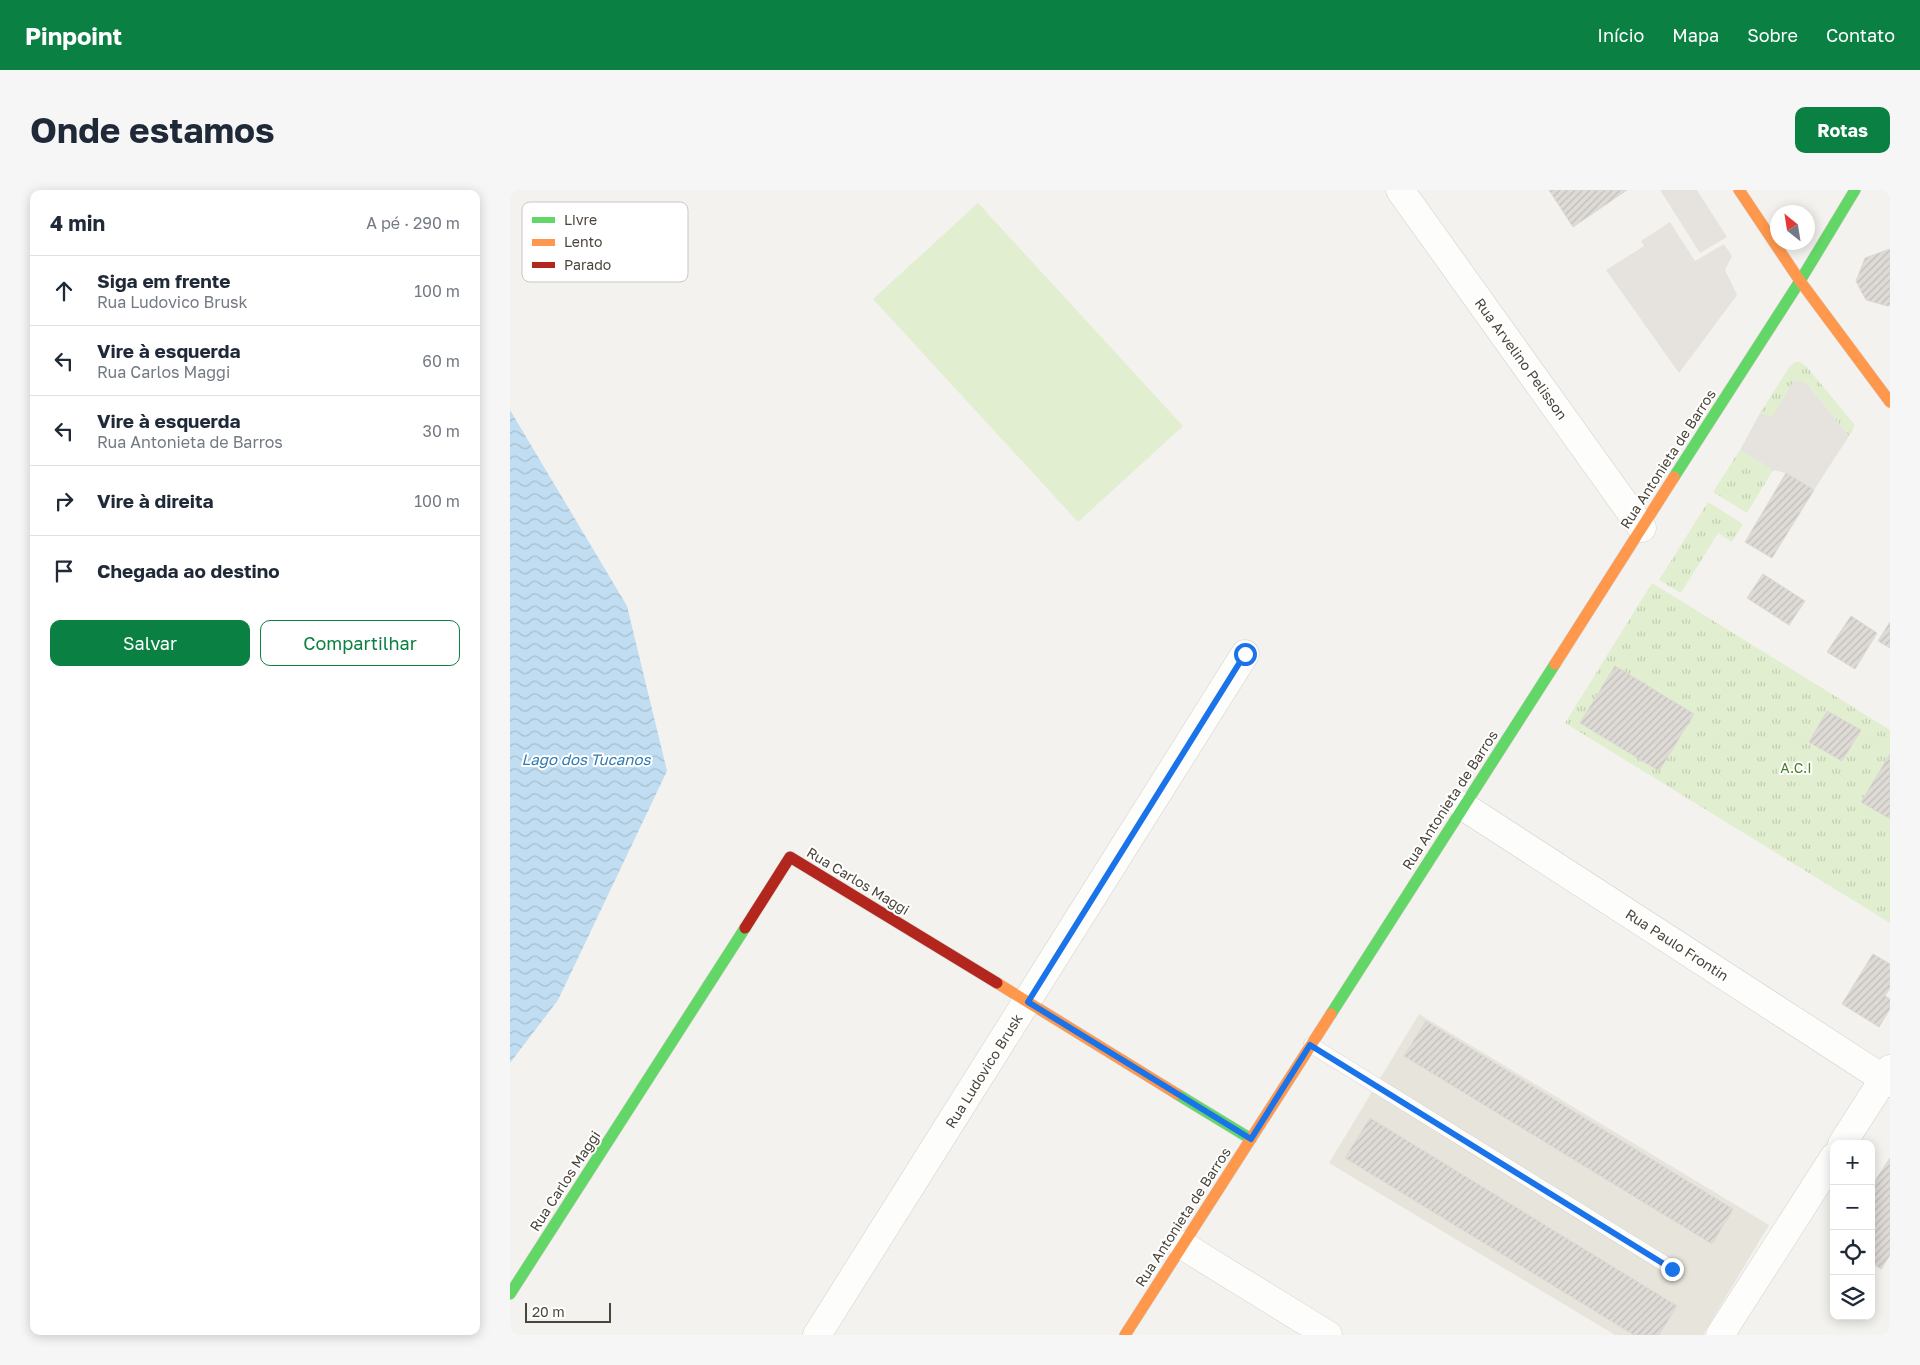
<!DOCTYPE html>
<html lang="pt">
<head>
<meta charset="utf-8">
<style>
	body { margin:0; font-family:"Golos Text",sans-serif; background:#f6f6f7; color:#1f2937 }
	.controls { position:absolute; right:15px; bottom:15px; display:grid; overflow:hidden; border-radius:10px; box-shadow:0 2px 12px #0003 }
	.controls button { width:45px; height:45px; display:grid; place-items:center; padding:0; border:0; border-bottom:1px solid #e0e1e3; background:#fff; color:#1f2937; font:25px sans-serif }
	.compass { position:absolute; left:1260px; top:15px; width:45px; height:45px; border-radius:50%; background:#fff; box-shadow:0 2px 12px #0003; rotate:330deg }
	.scale { position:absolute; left:15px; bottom:12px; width:86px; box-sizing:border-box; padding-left:5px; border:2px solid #4b4439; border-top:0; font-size:14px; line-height:18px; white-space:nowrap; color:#4b4439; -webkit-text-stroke:4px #fff; paint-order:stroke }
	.stop { position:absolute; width:15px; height:15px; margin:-11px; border:4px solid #1a73e8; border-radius:50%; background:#fff }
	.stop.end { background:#1a73e8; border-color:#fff; box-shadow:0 1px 5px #0008 }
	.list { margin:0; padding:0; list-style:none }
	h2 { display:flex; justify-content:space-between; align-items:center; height:65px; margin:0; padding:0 20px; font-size:21px }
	h2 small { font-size:16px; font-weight:400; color:#747a83 }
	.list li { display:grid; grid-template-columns:32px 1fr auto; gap:15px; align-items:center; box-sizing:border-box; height:70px; padding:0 20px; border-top:1px solid #e0e1e3 }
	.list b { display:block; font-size:19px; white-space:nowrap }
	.list p { margin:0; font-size:16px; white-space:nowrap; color:#747a83 }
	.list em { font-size:16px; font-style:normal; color:#747a83 }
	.actions { display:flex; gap:10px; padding:15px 20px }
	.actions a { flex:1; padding:11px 0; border:1px solid #0b8043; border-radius:10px; text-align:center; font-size:18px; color:#0b8043 }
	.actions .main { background:#0b8043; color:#fff }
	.icon { flex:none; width:28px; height:28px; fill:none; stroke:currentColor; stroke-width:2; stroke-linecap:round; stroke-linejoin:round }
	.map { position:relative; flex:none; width:1380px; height:1145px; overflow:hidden; border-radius:10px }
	header { display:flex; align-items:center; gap:30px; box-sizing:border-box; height:70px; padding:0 25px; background:#0b8043; color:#fff }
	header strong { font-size:24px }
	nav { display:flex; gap:28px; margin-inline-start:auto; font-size:18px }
	.intro { display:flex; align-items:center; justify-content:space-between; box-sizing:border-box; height:120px; padding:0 30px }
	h1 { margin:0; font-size:35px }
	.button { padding:12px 22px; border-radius:10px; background:#0b8043; color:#fff; font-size:18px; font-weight:700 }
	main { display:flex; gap:30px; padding:0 30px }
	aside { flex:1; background:#fff; border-radius:10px; box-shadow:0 2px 12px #0003 }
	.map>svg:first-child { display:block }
</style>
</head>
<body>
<header>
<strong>Pinpoint</strong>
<nav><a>Início</a><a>Mapa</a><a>Sobre</a><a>Contato</a></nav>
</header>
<div class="intro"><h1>Onde estamos</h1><a class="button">Rotas</a></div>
<main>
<aside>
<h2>4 min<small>A pé · 290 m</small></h2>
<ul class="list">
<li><svg class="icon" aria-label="ahead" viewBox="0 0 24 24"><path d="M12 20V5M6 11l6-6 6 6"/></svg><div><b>Siga em frente</b><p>Rua Ludovico Brusk</p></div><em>100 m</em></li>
<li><svg class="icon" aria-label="left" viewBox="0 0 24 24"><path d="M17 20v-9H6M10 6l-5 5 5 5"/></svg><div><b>Vire à esquerda</b><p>Rua Carlos Maggi</p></div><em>60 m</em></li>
<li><svg class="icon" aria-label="left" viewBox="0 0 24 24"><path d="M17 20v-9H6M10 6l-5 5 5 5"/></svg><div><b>Vire à esquerda</b><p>Rua Antonieta de Barros</p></div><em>30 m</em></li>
<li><svg class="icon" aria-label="right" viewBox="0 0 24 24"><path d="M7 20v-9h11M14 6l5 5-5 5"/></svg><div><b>Vire à direita</b></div><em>100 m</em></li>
<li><svg class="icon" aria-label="arrive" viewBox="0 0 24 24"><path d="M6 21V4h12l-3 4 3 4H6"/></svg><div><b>Chegada ao destino</b></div></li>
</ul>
<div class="actions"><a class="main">Salvar</a><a>Compartilhar</a></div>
</aside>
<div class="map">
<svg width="1380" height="1145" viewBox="0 0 1380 1145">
	<defs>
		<pattern id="grass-tufts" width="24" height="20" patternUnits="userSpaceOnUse" patternTransform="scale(1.25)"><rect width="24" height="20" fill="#e1eecf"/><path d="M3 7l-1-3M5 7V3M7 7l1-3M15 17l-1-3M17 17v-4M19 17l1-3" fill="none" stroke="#c3cdb2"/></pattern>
		<pattern id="water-waves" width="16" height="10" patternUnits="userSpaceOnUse" patternTransform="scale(1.25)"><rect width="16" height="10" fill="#c0ddf1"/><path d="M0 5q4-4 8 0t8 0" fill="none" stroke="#a6bfcf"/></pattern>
		<pattern id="building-hatch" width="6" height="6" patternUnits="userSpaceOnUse" patternTransform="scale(1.25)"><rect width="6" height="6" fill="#dedbd6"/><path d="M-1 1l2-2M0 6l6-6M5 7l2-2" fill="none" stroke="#c0bdb8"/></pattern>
	</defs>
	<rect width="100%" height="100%" fill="#f4f2ee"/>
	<!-- residential -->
	<polygon fill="#e7e4dc" points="909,824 1259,1035 1193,1145 1105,1145 819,973"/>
	<!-- grass -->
	<g fill="url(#grass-tufts)">
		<polygon points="1285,172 1290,172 1297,177 1345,235 1339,246 1297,194 1262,228 1250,223 1280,176"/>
		<polygon points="1230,260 1263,280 1237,323 1203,302"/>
		<polygon points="1198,312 1233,334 1222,352 1208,343 1171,403 1149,390"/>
		<polygon points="1142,393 1380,540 1380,733 1055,533"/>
	</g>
	<!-- pitch -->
	<polygon fill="#e1eecf" points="468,13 673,236 568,332 363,109"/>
	<!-- parking -->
	<g fill="#e6e3df">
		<polygon points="1150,0 1187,0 1217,47 1190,63"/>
		<polygon points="1160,32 1185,71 1214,54 1222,66 1215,80 1227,105 1169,183 1096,80 1134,56 1131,51"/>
		<polygon points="1284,190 1297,194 1339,246 1304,300 1276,283 1263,280 1230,260 1250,223 1262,227"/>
	</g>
	<!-- water -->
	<polygon fill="url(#water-waves)" points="0,220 117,416 157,581 48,810 0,873"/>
	<!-- building -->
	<g fill="url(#building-hatch)" stroke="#dcd9d4">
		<polygon points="1039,0 1117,0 1063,37"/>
		<polygon points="1380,59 1380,115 1378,116 1356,110 1346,91 1355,68"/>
		<polygon points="1276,283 1304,300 1262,368 1235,352"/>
		<polygon points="1253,384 1295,411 1279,435 1237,408"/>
		<polygon points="1341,426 1367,443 1345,479 1317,462"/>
		<polygon points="1380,432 1380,458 1368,451"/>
		<polygon points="1105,476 1184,524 1149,581 1070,533"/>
		<polygon points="1317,521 1351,540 1332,571 1299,552"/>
		<polygon points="1380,564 1380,629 1351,612"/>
		<polygon points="1363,764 1380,774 1380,798 1375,806 1380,809 1380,819 1369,837 1332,814"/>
		<polygon points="916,831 1223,1019 1202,1054 894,866"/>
		<polygon points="860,928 1167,1116 1149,1145 1124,1145 835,968"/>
		<polygon points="1380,968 1380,1065 1371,1079 1361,1072 1361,997"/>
	</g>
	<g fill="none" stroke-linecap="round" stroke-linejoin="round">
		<defs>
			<polyline id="lane" points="801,855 1163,1079"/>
			<g id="street">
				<polyline points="890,0 1132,338"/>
				<polyline points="953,616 1380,893"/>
				<polyline points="1332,954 1380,879"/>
				<polyline points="672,1055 818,1145"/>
				<polyline points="307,1145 735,464"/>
				<polyline points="1210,1145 1324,967"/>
			</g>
			<g id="fast">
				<polyline points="1164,287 1290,91 1345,0"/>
				<polyline points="821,824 1045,474"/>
				<polyline points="667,904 741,949"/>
				<polyline points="0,1104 235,738"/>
			</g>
			<g id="slow">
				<polyline points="1229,0 1290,91 1380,212"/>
				<polyline points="1045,474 1164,287"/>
				<polyline points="487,793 667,904"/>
				<polyline points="615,1145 821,824"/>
			</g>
			<polyline id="jam" points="235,738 280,667 487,793"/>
		</defs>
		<!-- lane casing -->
		<use href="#lane" stroke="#d2d0cb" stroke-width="16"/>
		<!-- street casing -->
		<use href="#street" stroke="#d2d0cb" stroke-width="29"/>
		<!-- fast casing -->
		<use href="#fast" stroke="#d3cfc5" stroke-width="12"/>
		<!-- slow casing -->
		<use href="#slow" stroke="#d3cfc5" stroke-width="12"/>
		<!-- jam casing -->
		<use href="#jam" stroke="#d3cfc5" stroke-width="12"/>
		<!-- lane -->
		<use href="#lane" stroke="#fdfdfc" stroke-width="15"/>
		<!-- street -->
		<use href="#street" stroke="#fdfdfc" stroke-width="28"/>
		<!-- fast -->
		<use href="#fast" stroke="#63d668" stroke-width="11"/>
		<!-- slow -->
		<use href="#slow" stroke="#ff974d" stroke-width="11"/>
		<!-- jam -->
		<use href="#jam" stroke="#b3261e" stroke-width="11"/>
	</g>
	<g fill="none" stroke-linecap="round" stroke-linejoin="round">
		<!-- route -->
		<polyline stroke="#1a73e8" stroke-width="6" points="735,464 518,812 741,949 800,855 1162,1079"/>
	</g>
	<g text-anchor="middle" stroke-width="4" stroke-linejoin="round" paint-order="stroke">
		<!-- street labels -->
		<g font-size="14" fill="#4b4439" stroke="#fff">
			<text transform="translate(1011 169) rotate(54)" y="5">Rua Arvelino Pelisson</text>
			<text transform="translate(1158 269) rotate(-57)" y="5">Rua Antonieta de Barros</text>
			<text transform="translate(940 610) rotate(-57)" y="5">Rua Antonieta de Barros</text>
			<text transform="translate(348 691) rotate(31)" y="5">Rua Carlos Maggi</text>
			<text transform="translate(1167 755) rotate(33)" y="5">Rua Paulo Frontin</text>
			<text transform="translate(474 881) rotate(-58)" y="5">Rua Ludovico Brusk</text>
			<text transform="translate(55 991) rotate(-57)" y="5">Rua Carlos Maggi</text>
			<text transform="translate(673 1027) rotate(-57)" y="5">Rua Antonieta de Barros</text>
		</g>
		<!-- park labels -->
		<g font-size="14" fill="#4a7f2a" stroke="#fff">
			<text x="1286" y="583">A.C.I</text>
		</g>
		<!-- water labels -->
		<g font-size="15" font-style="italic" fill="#2e7ab2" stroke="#fff">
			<text x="76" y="575">Lago dos Tucanos</text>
		</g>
	</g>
	<!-- legend -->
	<rect x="12" y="12" width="166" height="80" rx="8" fill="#fff" stroke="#c9c7c4" stroke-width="1"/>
	<rect x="22" y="27" width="23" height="6" fill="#63d668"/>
	<rect x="22" y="49" width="23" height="7" fill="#ff974d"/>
	<rect x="22" y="72" width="23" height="6" fill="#b3261e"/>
	<g font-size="14" fill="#4b4439">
		<text x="54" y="35">Livre</text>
		<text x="54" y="57">Lento</text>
		<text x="54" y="80">Parado</text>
	</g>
</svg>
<div class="controls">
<button>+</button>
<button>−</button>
<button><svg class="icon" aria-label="locate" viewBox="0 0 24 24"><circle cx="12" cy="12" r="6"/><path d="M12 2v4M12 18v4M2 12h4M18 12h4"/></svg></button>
<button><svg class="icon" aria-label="layers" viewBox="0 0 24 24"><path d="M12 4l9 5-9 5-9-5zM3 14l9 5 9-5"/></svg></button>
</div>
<svg class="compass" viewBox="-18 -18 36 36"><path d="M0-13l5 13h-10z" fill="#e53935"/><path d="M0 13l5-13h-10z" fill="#747a83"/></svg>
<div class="scale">20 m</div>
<div class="stop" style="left:735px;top:464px"></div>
<div class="stop end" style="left:1162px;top:1079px"></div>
</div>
</main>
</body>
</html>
